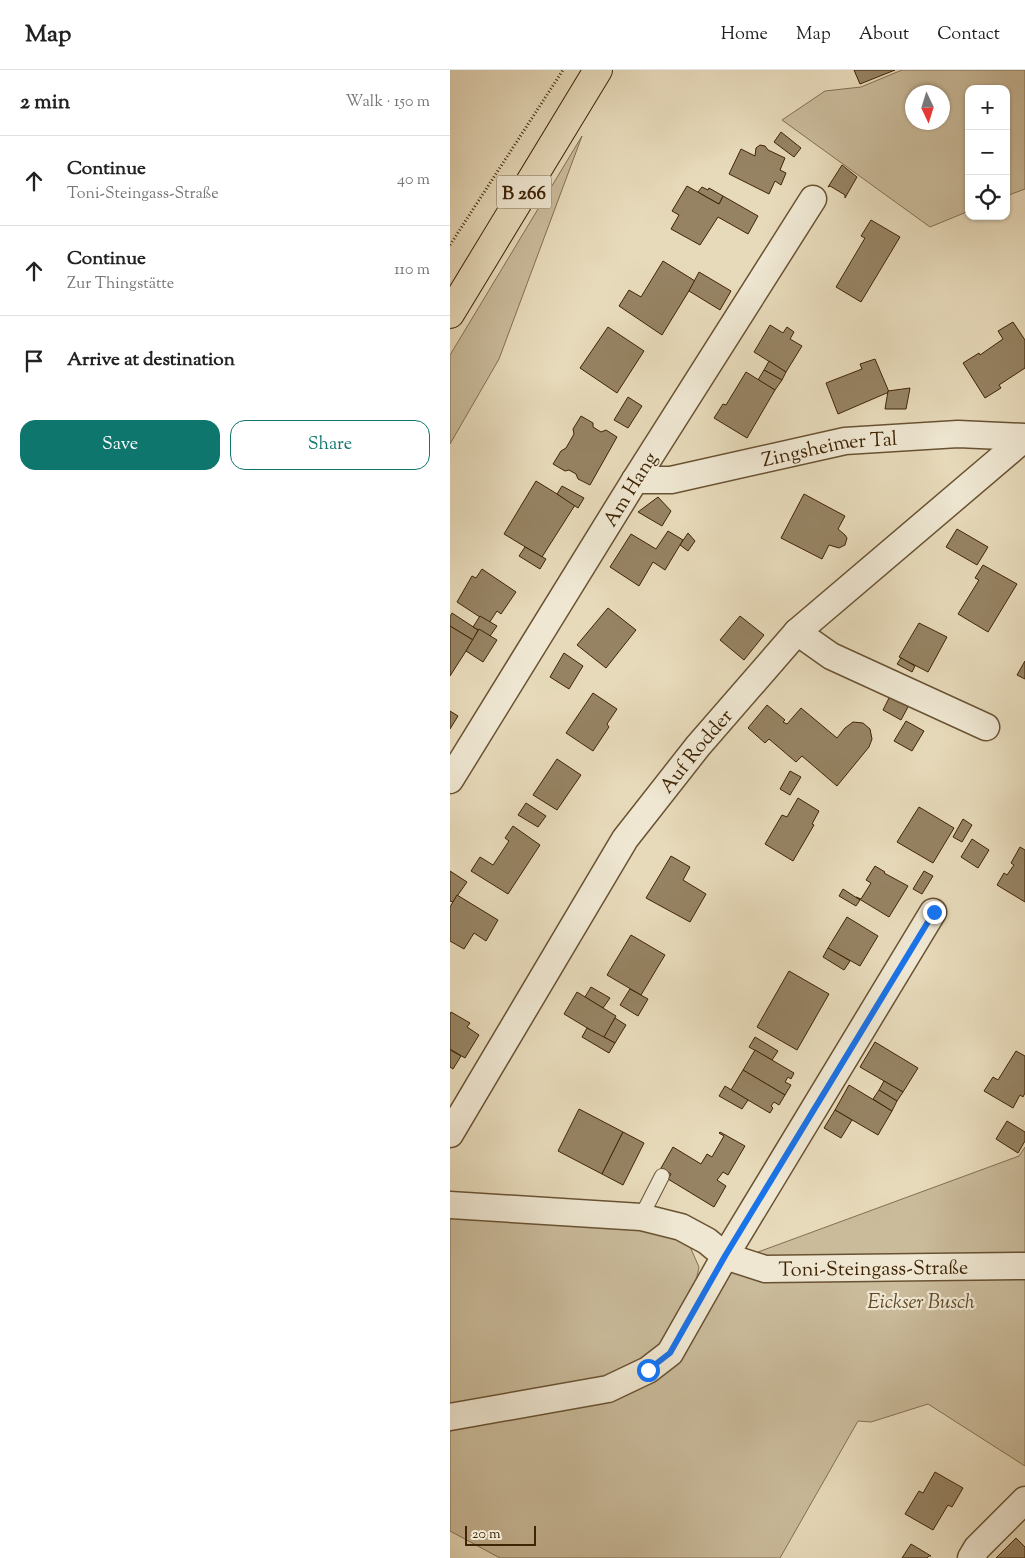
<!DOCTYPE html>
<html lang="en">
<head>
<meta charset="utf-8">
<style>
	body { margin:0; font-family:"Sorts Mill Goudy",serif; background:#f2f2f2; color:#222 }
	.controls { position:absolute; right:15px; top:15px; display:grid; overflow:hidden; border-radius:10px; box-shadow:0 1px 4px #0004 }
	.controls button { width:45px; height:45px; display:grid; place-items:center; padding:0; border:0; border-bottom:1px solid #e0e0e0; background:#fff; color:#222; font:25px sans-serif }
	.compass { position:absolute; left:455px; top:15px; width:45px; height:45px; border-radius:50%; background:#fff; box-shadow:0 1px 4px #0004; rotate:176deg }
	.scale { position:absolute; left:15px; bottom:12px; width:71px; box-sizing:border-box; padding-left:5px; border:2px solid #3f2405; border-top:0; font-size:14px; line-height:18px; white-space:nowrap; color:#3f2405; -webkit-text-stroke:4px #efe7d2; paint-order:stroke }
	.stop { position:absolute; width:15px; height:15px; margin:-11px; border:4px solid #1a73e8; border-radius:50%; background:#fff }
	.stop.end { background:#1a73e8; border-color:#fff; box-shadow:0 1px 5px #0008 }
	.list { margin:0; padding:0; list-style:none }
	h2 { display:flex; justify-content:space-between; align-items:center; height:65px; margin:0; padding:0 20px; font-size:21px }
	h2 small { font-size:16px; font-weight:400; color:#767676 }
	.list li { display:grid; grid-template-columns:32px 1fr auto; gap:15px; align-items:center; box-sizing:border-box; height:90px; padding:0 20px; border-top:1px solid #e0e0e0 }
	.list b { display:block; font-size:19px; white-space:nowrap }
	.list p { margin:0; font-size:16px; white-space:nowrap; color:#767676 }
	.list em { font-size:16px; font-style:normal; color:#767676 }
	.actions { display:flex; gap:10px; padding:15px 20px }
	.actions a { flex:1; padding:11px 0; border:1px solid #0f766e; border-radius:15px; text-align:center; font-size:18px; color:#0f766e }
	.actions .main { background:#0f766e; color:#fff }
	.icon { flex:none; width:28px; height:28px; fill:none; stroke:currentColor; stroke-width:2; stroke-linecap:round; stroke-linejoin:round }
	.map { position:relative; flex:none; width:575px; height:1488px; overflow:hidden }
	header { display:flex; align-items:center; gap:30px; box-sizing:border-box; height:70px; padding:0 25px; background:#fff; border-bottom:1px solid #e0e0e0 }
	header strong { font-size:24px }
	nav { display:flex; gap:28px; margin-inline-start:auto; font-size:18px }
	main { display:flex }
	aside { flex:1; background:#fff }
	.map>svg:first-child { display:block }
</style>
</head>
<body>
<header>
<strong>Map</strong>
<nav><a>Home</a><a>Map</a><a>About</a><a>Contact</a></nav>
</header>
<main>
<aside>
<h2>2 min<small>Walk · 150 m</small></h2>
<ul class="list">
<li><svg class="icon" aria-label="ahead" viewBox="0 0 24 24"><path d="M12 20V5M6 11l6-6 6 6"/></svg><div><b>Continue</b><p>Toni-Steingass-Straße</p></div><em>40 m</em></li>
<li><svg class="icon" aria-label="ahead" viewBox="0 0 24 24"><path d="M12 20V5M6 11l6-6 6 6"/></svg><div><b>Continue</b><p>Zur Thingstätte</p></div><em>110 m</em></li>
<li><svg class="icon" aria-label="arrive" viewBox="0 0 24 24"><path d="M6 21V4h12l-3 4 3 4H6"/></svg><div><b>Arrive at destination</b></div></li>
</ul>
<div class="actions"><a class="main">Save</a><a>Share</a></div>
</aside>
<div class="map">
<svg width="575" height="1488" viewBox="0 0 575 1488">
	<rect width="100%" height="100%" fill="#e7daba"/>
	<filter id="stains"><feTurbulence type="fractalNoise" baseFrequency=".004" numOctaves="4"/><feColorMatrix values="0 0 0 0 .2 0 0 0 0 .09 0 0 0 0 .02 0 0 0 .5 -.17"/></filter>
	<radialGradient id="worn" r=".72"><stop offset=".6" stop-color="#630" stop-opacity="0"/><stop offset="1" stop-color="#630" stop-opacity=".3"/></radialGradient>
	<!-- green -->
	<g fill="#cabb9b" stroke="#847050" fill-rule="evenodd">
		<path d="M 452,0 L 575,0 L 575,119 L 556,126 L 556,19 L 519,19 L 519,141 L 480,157 L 332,50 L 375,21 L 411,17 ZM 492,22 L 492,52 L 462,52 L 462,22 Z"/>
		<polygon points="132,66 49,289 0,374 0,285"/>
		<polygon points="575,1077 575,1396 478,1334 421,1352 408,1351 330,1488 50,1488 0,1461 0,1355 173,1324 289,1189 569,1086"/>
		<polygon points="0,1142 192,1154 237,1170 249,1197 242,1229 220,1265 183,1301 0,1339"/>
	</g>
	<!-- building -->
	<g fill="#968363" stroke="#3f2405">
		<polygon points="404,0 445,0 410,14"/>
		<polygon points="331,62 351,78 344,87 324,72"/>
		<polygon points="310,75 315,76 318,80 335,88 330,100 336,103 331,115 325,111 319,124 279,104 291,79 305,86 306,78"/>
		<polygon points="392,95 407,107 395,128 395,125 380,116 378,117"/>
		<polygon points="237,116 269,134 273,126 308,146 298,164 268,147 250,175 221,159 229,145 222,141"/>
		<polygon points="252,117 258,120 259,118 273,126 269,134 248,122"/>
		<polygon points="421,150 450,167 411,232 386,217 415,168 411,166"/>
		<polygon points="213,191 245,211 212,265 169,236 179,220 191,227"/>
		<polygon points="249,202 281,221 270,240 239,221"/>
		<polygon points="563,252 575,270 575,298 549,315 551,318 535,328 513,293 529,283 530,285 553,269 548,261"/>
		<polygon points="320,255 333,263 337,257 344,262 340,269 352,276 336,302 304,282"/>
		<polygon points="158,257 194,281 167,323 130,298"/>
		<polygon points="425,289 439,322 388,344 376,313 412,299 410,294"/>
		<polygon points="319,291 336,302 332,310 314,300"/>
		<polygon points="314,300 332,310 325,320 308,310"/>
		<polygon points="296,302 325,320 297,368 264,348 273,334 276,335"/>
		<polygon points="460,318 456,339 435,339 438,321"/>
		<polygon points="178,327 192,336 178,358 164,350"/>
		<polygon points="131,346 143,353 143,357 151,362 156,360 167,367 140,415 128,409 126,404 119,400 115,401 103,394 111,381 116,378 124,364 123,359"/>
		<polygon points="86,411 125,435 92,487 54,464"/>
		<polygon points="112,416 134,428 128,438 107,424"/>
		<polygon points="354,424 395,446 388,459 395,465 397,468 395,475 389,478 379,475 372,489 331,468"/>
		<polygon points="208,427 221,441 212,456 188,442"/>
		<polygon points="507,459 538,477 527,495 496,477"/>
		<polygon points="218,461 233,470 215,500 203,492 189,516 160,497 181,464 206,479"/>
		<polygon points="238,463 245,471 238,481 230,475"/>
		<polygon points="75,477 96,489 90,499 69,486"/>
		<polygon points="533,495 567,514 538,562 508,544 529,510 525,508"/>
		<polygon points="32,499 66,522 51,544 47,541 39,553 7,532 22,506 26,508"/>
		<polygon points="158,538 186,560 156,598 127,575"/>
		<polygon points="2,543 28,560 23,570 0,556 0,547"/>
		<polygon points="30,546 47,556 40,566 23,557"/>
		<polygon points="290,546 314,565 294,590 270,570"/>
		<polygon points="469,553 497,567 478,602 449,587"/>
		<polygon points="0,556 23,570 0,606"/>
		<polygon points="29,559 47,570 33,592 16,581"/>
		<polygon points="114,583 133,596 119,619 100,607"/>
		<polygon points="451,588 465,596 462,602 447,594"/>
		<polygon points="575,591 575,609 567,605"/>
		<polygon points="143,623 167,639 157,654 159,657 143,681 116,663"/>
		<polygon points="440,626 459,635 451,650 433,640"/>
		<polygon points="317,635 335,650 333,652 337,654 351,638 387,668 395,658 403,652 413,653 420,659 422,669 419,677 387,716 352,686 346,692 319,669 315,673 298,658"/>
		<polygon points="0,641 8,646 0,659"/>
		<polygon points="456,651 474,661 462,681 444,671"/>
		<polygon points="107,689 131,705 107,740 83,725"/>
		<polygon points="340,701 351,707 340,725 330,719"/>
		<polygon points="348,728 369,741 362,754 364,755 343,791 315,774 332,745 337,747"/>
		<polygon points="76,733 96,746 88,757 68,745"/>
		<polygon points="469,737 504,758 483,793 447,772"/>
		<polygon points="513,749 522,755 512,772 503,767"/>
		<polygon points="63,756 90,775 58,824 21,801 30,787 43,795 59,771 55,768"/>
		<polygon points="522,769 539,780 528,798 511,787"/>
		<polygon points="570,777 575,780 575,832 547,815 554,803 557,805 564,795 561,793"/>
		<polygon points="221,786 240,797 233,810 256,824 240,852 196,828"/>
		<polygon points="425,796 435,802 434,803 458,816 439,847 406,827 411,829 421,813 416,810"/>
		<polygon points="0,801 17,812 3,832 0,831"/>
		<polygon points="474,801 483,806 472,824 463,819"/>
		<polygon points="393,819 410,830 406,836 389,826"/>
		<polygon points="7,825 48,850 36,871 24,863 14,879 0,871 0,837"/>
		<polygon points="397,847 428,866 410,896 378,878"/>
		<polygon points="181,865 215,885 191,925 157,905"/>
		<polygon points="378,878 400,891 394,900 373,887"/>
		<polygon points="339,901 379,924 347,980 307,957"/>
		<polygon points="141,917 160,928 153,938 135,927"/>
		<polygon points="180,919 198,929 188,946 170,935"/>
		<polygon points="127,922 166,946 154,968 114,944"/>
		<polygon points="1,942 20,953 17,957 29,965 15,988 0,979 0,945"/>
		<polygon points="165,948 176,955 165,973 154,967"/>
		<polygon points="137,958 165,973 159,983 132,967"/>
		<polygon points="305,967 328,981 322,990 299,977"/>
		<polygon points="425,972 468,998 453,1022 410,997"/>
		<polygon points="0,980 11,986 3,999 0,997"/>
		<polygon points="305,980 344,1003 341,1009 338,1007 335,1012 341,1015 335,1025 293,1000"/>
		<polygon points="566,981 575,986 575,1023 573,1027 570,1025 563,1038 534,1021 543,1007 548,1010"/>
		<polygon points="293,1000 335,1025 329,1035 324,1032 321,1036 323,1038 320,1043 281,1020"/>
		<polygon points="434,1011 453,1022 447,1031 429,1020"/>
		<polygon points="399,1015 442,1041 428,1065 385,1040"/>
		<polygon points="275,1016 298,1030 292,1039 269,1026"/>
		<polygon points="429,1020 447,1031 442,1041 423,1029"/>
		<polygon points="129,1039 173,1062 152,1104 108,1081"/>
		<polygon points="385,1040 402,1050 391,1068 374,1058"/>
		<polygon points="557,1051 575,1062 575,1071 568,1083 546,1069"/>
		<polygon points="173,1062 194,1073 173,1115 152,1104"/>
		<polygon points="270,1062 295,1076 278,1105 273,1102 267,1110 276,1116 264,1137 218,1109 221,1104 211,1098 223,1077 251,1094 257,1084 262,1087 274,1066 269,1063"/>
		<polygon points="485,1402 513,1418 502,1437 498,1435 483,1460 455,1444 469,1421 473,1423"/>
		<polygon points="566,1468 575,1477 575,1488 546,1488"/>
		<polygon points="461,1474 481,1486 479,1486 477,1488 452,1488"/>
	</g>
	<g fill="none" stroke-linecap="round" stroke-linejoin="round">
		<defs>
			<polyline id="service" points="191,1147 212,1106"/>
			<g id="minor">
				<path id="s1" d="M 185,410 L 221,410 L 395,371 L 508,364 L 575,367"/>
				<polyline points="347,562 381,586 536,657"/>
				<path id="s2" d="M 0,710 L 185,410 L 363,129"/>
				<path id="s3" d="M 0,1064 L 175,769 L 248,676 L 347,562 L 575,368"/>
				<path id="s4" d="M 0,1135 L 191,1147 L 231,1157 L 257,1171 L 275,1186 L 315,1199 L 575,1196"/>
				<polyline points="0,1347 158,1319 198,1300 220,1283 275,1186 483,842"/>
				<polyline points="521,1488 527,1478 575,1430"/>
			</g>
			<polyline id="primary" points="0,244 148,0"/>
		</defs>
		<!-- service casing -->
		<use href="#service" stroke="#695232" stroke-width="16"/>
		<!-- minor casing -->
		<use href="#minor" stroke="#695232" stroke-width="29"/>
		<!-- primary casing -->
		<use href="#primary" stroke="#3f2405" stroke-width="30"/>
		<!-- path -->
		<polyline stroke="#3f2405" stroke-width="3" stroke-dasharray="1 2.5" stroke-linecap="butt" points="0,175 113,0"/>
		<!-- service -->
		<use href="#service" stroke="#efe7d2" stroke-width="14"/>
		<!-- minor -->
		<use href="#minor" stroke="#efe7d2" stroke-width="26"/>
		<!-- primary -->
		<use href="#primary" stroke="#e7daba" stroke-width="28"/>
	</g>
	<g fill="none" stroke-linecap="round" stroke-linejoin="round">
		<!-- route -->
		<polyline stroke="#1a73e8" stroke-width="6" points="198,1300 220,1283 275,1186 484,842"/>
	</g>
	<g text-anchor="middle" stroke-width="4.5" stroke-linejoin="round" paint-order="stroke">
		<!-- shield labels -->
		<rect fill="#efe7d2" stroke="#745e42" stroke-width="1" x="46.5" y="105.5" width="55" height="33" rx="4"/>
		<g font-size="19" font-weight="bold" fill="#3f2405">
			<text x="74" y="129">B 266</text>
		</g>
		<!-- street labels -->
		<g font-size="20" fill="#3f2405" stroke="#efe7d2">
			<text dy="7" stroke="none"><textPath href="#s1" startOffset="198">Zingsheimer Tal</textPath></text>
			<text dy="7" stroke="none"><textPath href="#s2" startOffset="342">Am Hang</textPath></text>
			<text dy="7" stroke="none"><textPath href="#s3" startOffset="456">Auf Rodder</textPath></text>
			<text dy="7" stroke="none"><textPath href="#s4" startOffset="436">Toni-Steingass-Straße</textPath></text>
		</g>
		<!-- park labels -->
		<g font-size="20" font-style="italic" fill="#624a2a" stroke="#efe7d2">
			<text x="471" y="1238">Eickser Busch</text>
		</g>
	</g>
	<rect width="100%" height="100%" filter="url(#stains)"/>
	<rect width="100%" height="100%" fill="url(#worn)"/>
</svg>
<div class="controls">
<button>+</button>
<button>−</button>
<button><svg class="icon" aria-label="locate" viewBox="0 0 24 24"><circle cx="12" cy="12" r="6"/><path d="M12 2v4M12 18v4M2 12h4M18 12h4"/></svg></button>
</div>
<svg class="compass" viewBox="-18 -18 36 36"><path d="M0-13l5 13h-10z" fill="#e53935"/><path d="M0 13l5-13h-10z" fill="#767676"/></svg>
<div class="scale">20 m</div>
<div class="stop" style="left:198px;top:1300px"></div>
<div class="stop end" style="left:484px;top:842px"></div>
</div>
</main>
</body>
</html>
